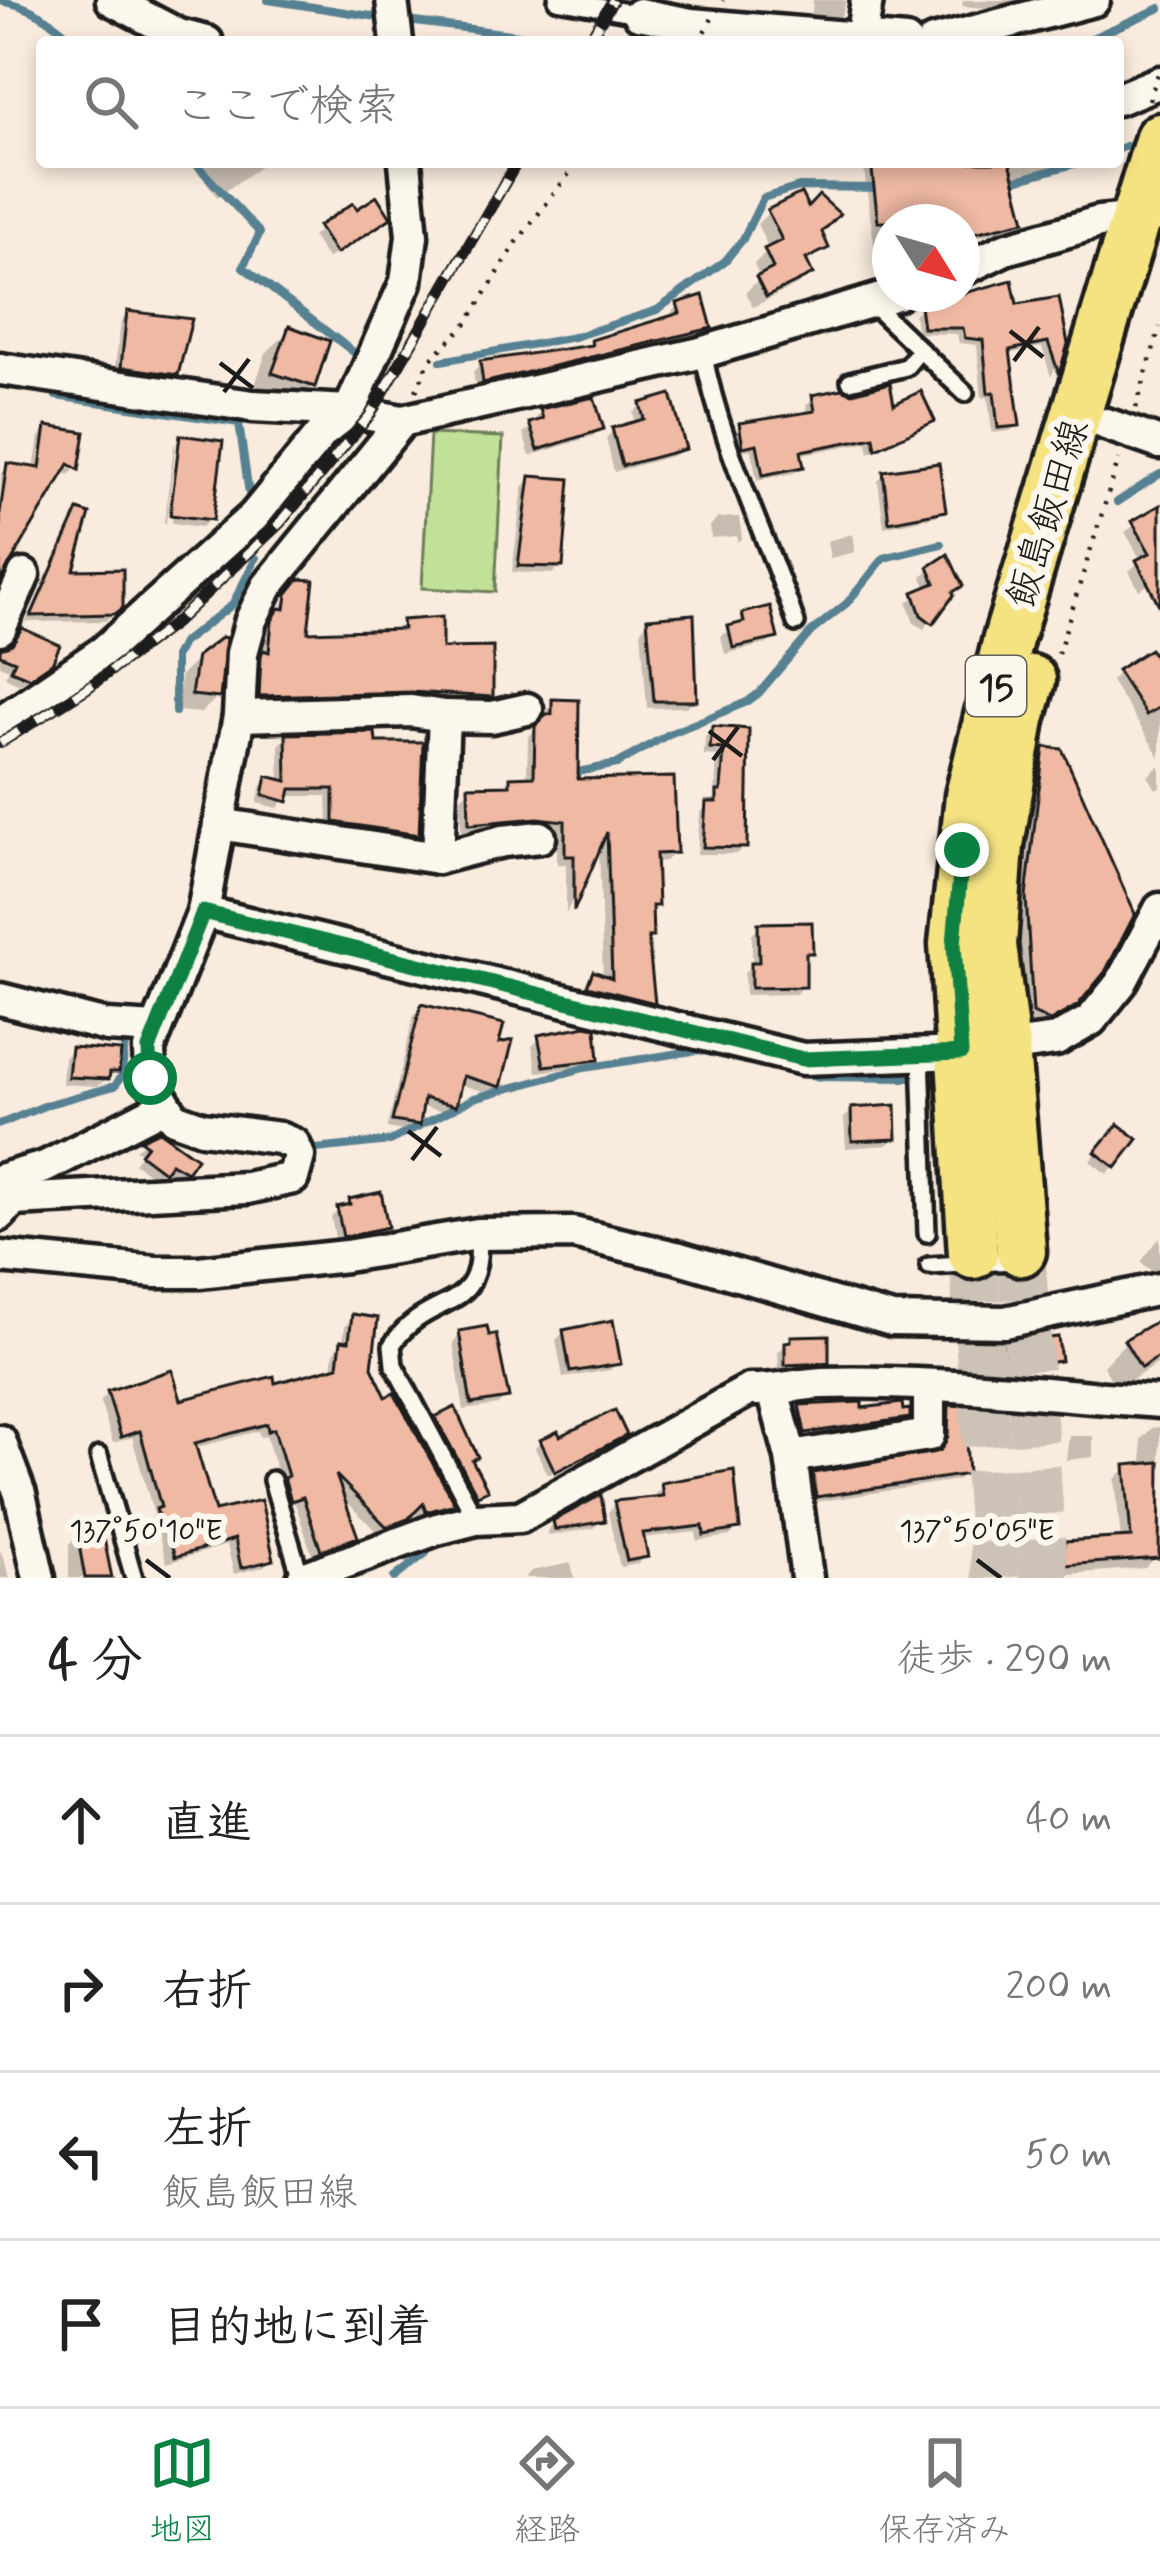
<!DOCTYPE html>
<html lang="ja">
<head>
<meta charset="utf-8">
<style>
	body { margin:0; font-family:Mynerve,"Klee One",sans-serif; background:#f2f2f2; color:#222 }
	.compass { position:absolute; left:872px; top:204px; width:108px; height:108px; border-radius:50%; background:#fff; box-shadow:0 6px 18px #0003; rotate:127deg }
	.stop { position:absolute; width:36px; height:36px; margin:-27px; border:9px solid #0b8043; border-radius:50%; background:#fff }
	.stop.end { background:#0b8043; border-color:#fff; box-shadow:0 3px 12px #0008 }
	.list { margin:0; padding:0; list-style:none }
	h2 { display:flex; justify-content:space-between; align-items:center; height:156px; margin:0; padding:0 48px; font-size:51px }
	h2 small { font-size:39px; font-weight:400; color:#767676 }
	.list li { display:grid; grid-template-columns:78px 1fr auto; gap:36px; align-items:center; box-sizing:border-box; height:168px; padding:0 48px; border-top:3px solid #e0e0e0 }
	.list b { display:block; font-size:45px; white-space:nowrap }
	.list p { margin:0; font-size:39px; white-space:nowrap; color:#767676 }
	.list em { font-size:39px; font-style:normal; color:#767676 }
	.icon { flex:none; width:66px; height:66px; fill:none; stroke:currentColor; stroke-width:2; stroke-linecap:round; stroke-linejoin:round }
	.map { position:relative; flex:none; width:1160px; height:1578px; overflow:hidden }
	.search { position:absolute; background:#fff; box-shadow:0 6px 18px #0003; left:36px; right:36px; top:36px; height:132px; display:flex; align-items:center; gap:30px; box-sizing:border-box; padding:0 42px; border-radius:12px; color:#767676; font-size:45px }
	.sheet { height:828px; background:#fff }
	nav { display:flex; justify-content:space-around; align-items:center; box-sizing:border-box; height:168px; border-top:3px solid #e0e0e0; background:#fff; font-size:33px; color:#767676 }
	nav a { display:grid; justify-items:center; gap:6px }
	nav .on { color:#0b8043 }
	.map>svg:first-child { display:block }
</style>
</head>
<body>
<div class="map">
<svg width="1160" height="1578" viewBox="0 0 1160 1578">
	<rect width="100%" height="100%" fill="#f9ebdd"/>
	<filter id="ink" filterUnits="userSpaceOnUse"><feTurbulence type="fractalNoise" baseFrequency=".00833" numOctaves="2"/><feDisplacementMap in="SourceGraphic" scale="24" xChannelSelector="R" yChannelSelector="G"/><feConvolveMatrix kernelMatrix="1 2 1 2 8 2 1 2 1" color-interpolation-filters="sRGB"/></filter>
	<g filter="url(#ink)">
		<!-- green -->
		<polygon fill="#c1e098" stroke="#6e7e5a" stroke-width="3" points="430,434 503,437 495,592 422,588"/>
		<!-- shadow -->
		<g fill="#0003">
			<polygon points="813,0 846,0 842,15 834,23 811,21"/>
			<polygon points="963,0 1021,0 986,8 962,6"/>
			<polygon points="192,162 266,162 217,197"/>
			<polygon points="863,162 1067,162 1053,172 1011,179 1022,220 1014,228 978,236 962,250 962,222 890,222 890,268 889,263 877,266"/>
			<polygon points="352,208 379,224 327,259 312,236"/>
			<polygon points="807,211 826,247 804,264 809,273 797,285 753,307 746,292 760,278 754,264 769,250 757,224 769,212"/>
			<polygon points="679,306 709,327 701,335 476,388 473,372 481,364 587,349 592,343 673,318 671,313"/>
			<polygon points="921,308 1015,308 1065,344 1051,377 1042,347 1008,354 1017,425 1010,431 992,433 988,397 982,398 977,345 959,343 957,334 917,333 914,315"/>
			<polygon points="128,314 175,374 167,382 114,374 121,322"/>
			<polygon points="290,330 312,386 289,409 251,397 266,353"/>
			<polygon points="813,398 892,408 932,420 869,453 867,442 798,455 801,466 794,473 757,480 751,449 737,452 734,433 741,426 808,415 806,405"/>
			<polygon points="641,405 683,448 675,455 614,472 606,438 613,431 636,424 633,413"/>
			<polygon points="542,412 600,428 593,436 530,456 523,433 536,424 534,420"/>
			<polygon points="47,429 82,434 77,468 57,455 55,460 74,470 69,475 62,471 0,574 1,474 8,467 34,470 39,437"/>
			<polygon points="181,438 210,519 202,527 172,523 182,443 177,443"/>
			<polygon points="176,443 166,523 164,522 174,446"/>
			<polygon points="884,474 943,510 936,516 884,527 878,481"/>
			<polygon points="531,479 560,566 552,574 512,572 523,487"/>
			<polygon points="1160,508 1160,605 1150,584 1139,590 1129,571 1141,560 1125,532"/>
			<polygon points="79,514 70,573 120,606 105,621 26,622 71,521"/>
			<polygon points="739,517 742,538 737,542 737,536 711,538 710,526 718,518"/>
			<polygon points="853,534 855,552 830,558 827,541"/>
			<polygon points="929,569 959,586 924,629 914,623 907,602 927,589 922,577"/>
			<polygon points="292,590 305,635 396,630 404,622 490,696 482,703 253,702 256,661 263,654 266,631"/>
			<polygon points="743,616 774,637 767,644 725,654 721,636 736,627"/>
			<polygon points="649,621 694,699 686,707 647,708 641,629"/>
			<polygon points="22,632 41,670 20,684 5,677 9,669 0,665 0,649 9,649"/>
			<polygon points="199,658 217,697 201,713 176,711 181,675"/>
			<polygon points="1160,671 1160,757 1111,681 1119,672"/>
			<polygon points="554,702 575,782 674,852 665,861 653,862 655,905 650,910 650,936 645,941 652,1002 643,1010 580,995 594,974 603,978 599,842 566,914 566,864 557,864 557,830 527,825 461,831 460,798 470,789 504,788 511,780 527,780 528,738"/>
			<polygon points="713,730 746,732 744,847 736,854 697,854 700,813 715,798 717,756 704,755 705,737"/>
			<polygon points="287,737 416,834 409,842 328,829 327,796 287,796 278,808 257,803 261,787 268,779 280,782 279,745"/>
			<polygon points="1045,750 1076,1003 1058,1021 1031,1036 1018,1029 1011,914 1029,766"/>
			<polygon points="1160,765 1160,787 1156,789 1148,776"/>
			<polygon points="759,926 810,952 803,959 803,986 796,994 745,995 744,973 752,965 752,934"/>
			<polygon points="422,1007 494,1047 498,1085 490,1093 458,1084 453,1104 445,1112 420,1106 417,1124 409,1132 387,1128 414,1015"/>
			<polygon points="540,1038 596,1058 589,1066 537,1072 532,1046"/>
			<polygon points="72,1050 116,1071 98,1086 62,1084 64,1058"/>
			<polygon points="852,1111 894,1138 887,1145 846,1148 844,1118"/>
			<polygon points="158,1134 184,1170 177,1177 162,1170 154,1177 134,1163 142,1154 135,1149"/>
			<polygon points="1111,1135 1114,1166 1107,1174 1090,1161"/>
			<polygon points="350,1201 384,1226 377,1234 336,1243 331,1217"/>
			<polygon points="1160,1237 1160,1276 1159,1277 1141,1262"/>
			<polygon points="353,1318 368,1368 384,1401 451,1504 443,1512 418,1519 414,1509 396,1526 378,1533 340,1495 354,1537 346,1545 313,1557 295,1503 283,1507 281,1485 266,1436 260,1437 258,1431 194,1448 212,1514 271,1559 263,1567 234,1574 227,1545 167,1563 158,1533 153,1534 149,1520 154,1515 132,1437 113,1443 100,1402 108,1393 179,1403 273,1386 332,1371 334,1352 343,1343 345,1326"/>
			<polygon points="1160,1322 1160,1362 1117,1389 1103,1366 1126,1342"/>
			<polygon points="564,1332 618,1362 610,1370 563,1378 556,1340"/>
			<polygon points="460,1334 505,1397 498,1405 464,1410 453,1342"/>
			<polygon points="792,1339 826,1362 819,1370 779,1371 778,1352"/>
			<polygon points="1006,1346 1058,1360 1050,1368 1001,1374 998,1354"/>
			<polygon points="801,1408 858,1412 907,1417 899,1425 800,1441 793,1416"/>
			<polygon points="950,1408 965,1473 957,1480 809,1503 806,1484 814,1476 937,1455 942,1446 942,1416"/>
			<polygon points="437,1420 469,1462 482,1493 473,1496 434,1423"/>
			<polygon points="1160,1427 1160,1549 1156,1550 1156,1557 1145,1568 1055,1575 1054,1555 1065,1544 1121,1541 1115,1479 1126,1468 1143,1466 1141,1439 1152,1428"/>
			<polygon points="624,1435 548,1475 535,1448 541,1442"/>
			<polygon points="1069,1436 1093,1436 1093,1457 1066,1460"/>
			<polygon points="663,1486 737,1528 730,1536 697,1541 696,1532 641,1538 645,1556 638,1564 620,1567 608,1512 616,1504 656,1499 655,1494"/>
			<polygon points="602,1520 594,1528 548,1536 547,1531 555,1523"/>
			<polygon points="82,1532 109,1578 69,1578 69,1544"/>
			<polygon points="0,1549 10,1578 0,1578"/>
			<polygon points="571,1563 574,1578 525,1578 531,1571"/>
		</g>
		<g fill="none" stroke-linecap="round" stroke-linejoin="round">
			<!-- stream -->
			<g stroke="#578192" stroke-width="8">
				<polyline points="268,0 384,18"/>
				<path d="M 0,1 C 33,6 52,21 76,42"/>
				<polyline points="399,20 576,42"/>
				<polyline points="1083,42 1160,8"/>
				<polyline points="1118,149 1126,146"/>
				<polyline points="194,162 260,233 243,267 356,354"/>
				<polyline points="1009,182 1082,162"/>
				<polyline points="0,354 27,358"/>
				<polyline points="441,361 574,337 657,310 725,261 743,239 763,198 799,187 880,188"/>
				<polyline points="56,396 239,423 249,494"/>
				<polyline points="1117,502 1160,474"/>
				<polyline points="246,546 252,538"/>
				<polyline points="175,712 175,657 182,643 232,605 256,558"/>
				<polyline points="573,773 617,764 669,734 747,702 759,693 811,632 847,603 884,558 941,544"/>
				<polyline points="795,1072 817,1077 908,1078"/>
				<polyline points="0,1124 49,1104 115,1086 122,1075 125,1040"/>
				<polyline points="316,1149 390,1141 474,1098 584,1068 699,1050 763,1064"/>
				<polyline points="394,1578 426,1553"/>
			</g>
		</g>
		<!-- building -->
		<g fill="#efb9a3" stroke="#1c1c1c" stroke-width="3">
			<polygon points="871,162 1010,162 1025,221 962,236 962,222 878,222"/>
			<polygon points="801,193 808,207 819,195 840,214 822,232 829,248 806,259 813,274 766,297 756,277 773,268 764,249 782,240 767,210"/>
			<polygon points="377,196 391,218 336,254 318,226 353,203 357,209"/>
			<polygon points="1012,280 1017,304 1059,297 1068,344 1059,374 1048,342 1010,350 1020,426 998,428 994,392 988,393 983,340 965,338 963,328 923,328 920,305"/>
			<polygon points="703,295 712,328 483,383 480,361 592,345 591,340 680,313 677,303"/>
			<polygon points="127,311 192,319 178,375 121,367"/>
			<polygon points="289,326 330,341 315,387 272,373"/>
			<polygon points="890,383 894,404 921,391 935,421 876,449 874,437 801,451 804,467 763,475 757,444 743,447 739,423 815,411 812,395 842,389 853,393"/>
			<polygon points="671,394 686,449 622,466 612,428 644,419 640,403"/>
			<polygon points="594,397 604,429 538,450 529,423 543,419 540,409"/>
			<polygon points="46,426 85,432 79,470 69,464 0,581 0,513 7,463 40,468"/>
			<polygon points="180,435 223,441 213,520 170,515"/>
			<polygon points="939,463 946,511 889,522 883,471"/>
			<polygon points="530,476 570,479 563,567 518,566"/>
			<polygon points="1160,505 1160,607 1136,560 1150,553 1132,521"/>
			<polygon points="78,510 90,514 74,570 123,569 123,608 115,614 31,616"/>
			<polygon points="948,554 963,586 953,592 954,595 933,624 921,615 913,592 935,583 928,567"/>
			<polygon points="299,579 314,580 308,632 403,629 402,620 442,617 442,648 493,647 493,697 411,692 259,696 261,656 263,650 269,652 272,621 279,608 285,609 287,594"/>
			<polygon points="770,606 778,638 733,648 728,626 744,622 742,613"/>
			<polygon points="694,614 697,701 654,701 647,618"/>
			<polygon points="22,628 60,645 52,663 30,678 11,670 15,661 0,655 0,648 12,644"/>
			<polygon points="222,637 226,638 220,698 191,695 197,656"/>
			<polygon points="1150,649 1160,665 1160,707 1146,715 1117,670"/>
			<polygon points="552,699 579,700 578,779 674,777 677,853 656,854 658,906 652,906 653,937 648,937 655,1003 587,986 593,971 612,978 607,832 574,911 574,856 565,856 565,821 538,818 469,824 468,786 510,785 510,777 534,776 535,726 546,714 552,714"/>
			<polygon points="712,726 749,729 747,848 703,847 706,802 717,802 717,791 721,791 724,749 710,748"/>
			<polygon points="375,732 376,742 423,742 419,835 334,822 334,789 291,789 288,802 263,795 267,776 287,781 286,734"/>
			<polygon points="1044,747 1062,749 1135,914 1105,972 1078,1005 1050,1021 1033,1013 1026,896"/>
			<polygon points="812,922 813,953 806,953 806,987 751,988 751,962 759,962 758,923"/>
			<polygon points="421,1004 504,1024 499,1043 513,1040 501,1087 463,1076 456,1106 424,1098 420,1125 392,1121"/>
			<polygon points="586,1026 596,1028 599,1060 544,1066 538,1035"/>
			<polygon points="71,1047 121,1051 119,1072 110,1072 109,1079 68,1077"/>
			<polygon points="896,1105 897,1139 852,1141 851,1108"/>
			<polygon points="1118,1124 1138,1139 1116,1168 1095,1152"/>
			<polygon points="159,1131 197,1158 187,1172 171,1163 164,1172 140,1154 147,1145 140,1140"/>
			<polygon points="381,1192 388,1227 343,1237 337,1207 350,1204 349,1199"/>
			<polygon points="352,1314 378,1318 372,1367 386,1397 394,1393 455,1504 426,1512 423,1504 408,1519 387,1527 336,1475 358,1537 321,1551 303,1497 291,1501 284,1478 288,1476 274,1429 268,1431 267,1424 195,1443 215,1511 261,1500 274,1560 241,1568 235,1539 175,1557 166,1527 161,1528 156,1509 161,1507 140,1431 121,1437 107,1391 172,1370 181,1400 274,1376 275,1383 338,1366 341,1340 349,1341"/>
			<polygon points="1160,1319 1160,1356 1141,1368 1124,1340"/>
			<polygon points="613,1320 621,1364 570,1372 563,1330"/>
			<polygon points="487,1326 489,1335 496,1334 509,1398 471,1404 459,1331"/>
			<polygon points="829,1335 829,1363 785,1365 785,1342 791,1341 791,1336"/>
			<polygon points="1058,1337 1061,1361 1008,1367 1004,1343"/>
			<polygon points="862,1402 862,1408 902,1403 903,1410 910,1409 910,1418 805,1433 799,1405"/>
			<polygon points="949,1405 964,1406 968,1474 816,1497 813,1473 940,1451 948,1436"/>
			<polygon points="455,1407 478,1457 472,1460 488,1490 477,1495 435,1417"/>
			<polygon points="615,1410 627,1435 555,1472 540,1440 558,1431 560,1436"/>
			<polygon points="1160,1462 1159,1558 1065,1565 1064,1541 1131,1537 1125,1465"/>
			<polygon points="734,1470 740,1529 704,1535 703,1526 643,1533 648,1557 627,1561 614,1501 663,1496 661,1483"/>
			<polygon points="601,1495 605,1521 555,1530 553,1521"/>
			<polygon points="101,1524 112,1578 85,1578 78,1539 82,1538 80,1529"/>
		</g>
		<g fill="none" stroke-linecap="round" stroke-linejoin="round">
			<!-- primary-tunnel -->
			<g stroke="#cdc2b6" stroke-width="48" stroke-dasharray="48 24" stroke-linecap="butt">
				<polyline points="1021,1251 1044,1578"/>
				<polyline points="973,1254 996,1578"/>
			</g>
			<defs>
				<g id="lane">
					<polyline points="557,0 639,14"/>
					<polyline points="870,302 965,393"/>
					<path d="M 703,352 C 721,447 765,532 796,623"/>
					<polyline points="850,381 906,367 920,350"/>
					<polyline points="921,1054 927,1233"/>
					<polyline points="929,1266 1013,1261"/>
					<polyline points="99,1456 134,1578"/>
					<polyline points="272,1480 301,1578"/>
					<path d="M 476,1519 L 394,1365 L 392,1345 C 430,1288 485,1319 478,1234"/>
				</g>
				<g id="street">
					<polyline points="112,0 179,35 207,42"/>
					<polyline points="392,0 397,42"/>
					<polyline points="639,14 691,24 906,42"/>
					<polyline points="861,40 867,0"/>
					<polyline points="933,42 1094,0"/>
					<polyline points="1118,99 1160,82"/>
					<polyline points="962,270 1005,249 1099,222 1151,217"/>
					<polyline points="0,369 253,406 349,411 402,421 700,353 897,294"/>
					<polyline points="1106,424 1160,443"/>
					<polyline points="0,629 24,575"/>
					<polyline points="239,716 411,711 444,716 438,858"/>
					<polyline points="444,716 492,717 527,709"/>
					<polyline points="0,722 104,651 254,516 323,432 349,411 406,282 412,236 405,162"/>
					<polyline points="219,824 438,858 503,841 540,837"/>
					<polyline points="203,912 803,1059 960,1053 1056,1040 1091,1020 1121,983 1160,909"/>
					<polyline points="0,999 107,1026 156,1029"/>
					<polyline points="0,1180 45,1167 166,1105"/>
					<polyline points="0,1215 14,1200 247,1188 293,1178 299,1156 294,1144 279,1138 202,1128 174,1118 150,1078 149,1049 203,912 239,716 242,653 251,620 267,587 402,421"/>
					<polyline points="0,1257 156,1272 199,1272 346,1256 478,1234 573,1233 676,1257 892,1320 1005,1322 1160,1289"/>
					<polyline points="773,1391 791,1457 807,1578"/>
					<polyline points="0,1441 20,1494 39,1578"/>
					<polyline points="791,1457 929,1435 929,1386"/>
					<path d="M 303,1578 L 437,1529 L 476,1519 L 520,1517 L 749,1390 C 775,1391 798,1384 823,1383 C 935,1380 1049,1395 1160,1402"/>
				</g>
				<g id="primary">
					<polyline points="1021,1251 1005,1047 992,945 999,845 1020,719 1031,680"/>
					<polyline points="973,1254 954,944 970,796 1008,639 1160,138"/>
				</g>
			</defs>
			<!-- lane casing -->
			<use href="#lane" stroke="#1c1c1c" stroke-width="24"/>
			<!-- street casing -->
			<use href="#street" stroke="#1c1c1c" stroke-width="39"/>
			<!-- primary casing -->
			<use href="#primary" stroke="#1c1c1c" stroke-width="57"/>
			<!-- path -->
			<g stroke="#1c1c1c" stroke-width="4.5" stroke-dasharray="3 9" stroke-linecap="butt">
				<polyline points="416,391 430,360 468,322 517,242 578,162"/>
				<polyline points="1136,408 1160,327"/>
				<polyline points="1058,654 1119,459"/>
			</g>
			<!-- lane -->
			<use href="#lane" stroke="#fbf7ec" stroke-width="15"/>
			<!-- street -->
			<use href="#street" stroke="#fbf7ec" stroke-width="30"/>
			<!-- primary -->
			<use href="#primary" stroke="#f5e382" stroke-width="48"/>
			<defs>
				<g id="rail">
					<polyline points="588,42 613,0"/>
					<polyline points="0,743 86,689 175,623 280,523 370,415 517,162"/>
				</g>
			</defs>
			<!-- rail casing -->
			<use href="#rail" stroke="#1c1c1c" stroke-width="12"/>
			<!-- rail -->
			<use href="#rail" stroke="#fbf7ec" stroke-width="8" stroke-dasharray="22" stroke-linecap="butt"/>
			<!-- path-bridge -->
			<g stroke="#1c1c1c" stroke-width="4.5" stroke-dasharray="3 9" stroke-linecap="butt">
				<polyline points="698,42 723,0"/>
				<polyline points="1149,100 1160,68"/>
			</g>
		</g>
	</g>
	<g fill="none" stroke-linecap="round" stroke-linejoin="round" filter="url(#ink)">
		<!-- route -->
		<polyline stroke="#0b8043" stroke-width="15" points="150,1078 149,1049 203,912 803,1059 961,1053 954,944 962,850"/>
	</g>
	<!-- ticks -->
	<path fill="none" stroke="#1c1c1c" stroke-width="4.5" d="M 1010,331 L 1043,357M 1014,361 L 1039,327M 220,363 L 253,388M 224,392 L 249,359M 709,731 L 742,756M 713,760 L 738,727M 408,1131 L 441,1156M 412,1160 L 437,1127M 146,1560 L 170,1578M 977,1560 L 1001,1578"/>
	<g text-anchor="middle" stroke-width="12" stroke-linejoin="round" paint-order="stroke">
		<!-- shield labels -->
		<rect fill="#fbf7ec" stroke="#5f5e5a" stroke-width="3" x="966" y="656" width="60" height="60" rx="9"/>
		<g font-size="36" font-weight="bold" fill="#1c1c1c">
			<text x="996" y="699">15</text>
		</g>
		<!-- street labels -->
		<g font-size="39" fill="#1c1c1c" stroke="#fbf7ec">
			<text transform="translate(1046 513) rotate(-73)" y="14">飯島飯田線</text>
		</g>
	</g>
	<g font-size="30" text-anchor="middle" fill="#1c1c1c" stroke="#fbf7ec" stroke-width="12" stroke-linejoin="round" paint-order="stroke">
		<text x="146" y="1540">137°50'10"E</text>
		<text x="977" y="1540">137°50'05"E</text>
	</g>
</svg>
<svg class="compass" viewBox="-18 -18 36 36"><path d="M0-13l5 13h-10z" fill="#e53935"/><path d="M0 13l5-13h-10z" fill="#767676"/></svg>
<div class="stop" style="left:150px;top:1078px"></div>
<div class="stop end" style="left:962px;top:850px"></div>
<div class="search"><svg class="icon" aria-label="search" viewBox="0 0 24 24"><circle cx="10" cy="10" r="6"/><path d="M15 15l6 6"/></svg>ここで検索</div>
</div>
<section class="sheet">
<h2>4 分<small>徒歩 · 290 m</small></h2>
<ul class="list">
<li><svg class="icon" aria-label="ahead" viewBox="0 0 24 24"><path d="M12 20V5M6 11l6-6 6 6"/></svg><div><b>直進</b></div><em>40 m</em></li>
<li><svg class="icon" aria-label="right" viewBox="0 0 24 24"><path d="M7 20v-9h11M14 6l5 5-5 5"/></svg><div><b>右折</b></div><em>200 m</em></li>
<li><svg class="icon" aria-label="left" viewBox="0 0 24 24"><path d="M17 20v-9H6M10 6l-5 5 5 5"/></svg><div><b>左折</b><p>飯島飯田線</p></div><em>50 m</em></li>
<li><svg class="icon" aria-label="arrive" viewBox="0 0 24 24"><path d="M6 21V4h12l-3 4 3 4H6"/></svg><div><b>目的地に到着</b></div></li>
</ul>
</section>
<nav>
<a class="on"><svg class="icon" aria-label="map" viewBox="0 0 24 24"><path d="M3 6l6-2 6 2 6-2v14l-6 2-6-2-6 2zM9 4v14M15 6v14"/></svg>地図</a>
<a><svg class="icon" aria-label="directions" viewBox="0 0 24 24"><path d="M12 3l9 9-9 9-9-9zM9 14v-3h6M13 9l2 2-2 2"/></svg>経路</a>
<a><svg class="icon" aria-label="saved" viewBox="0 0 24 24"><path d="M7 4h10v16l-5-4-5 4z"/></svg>保存済み</a>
</nav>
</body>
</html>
